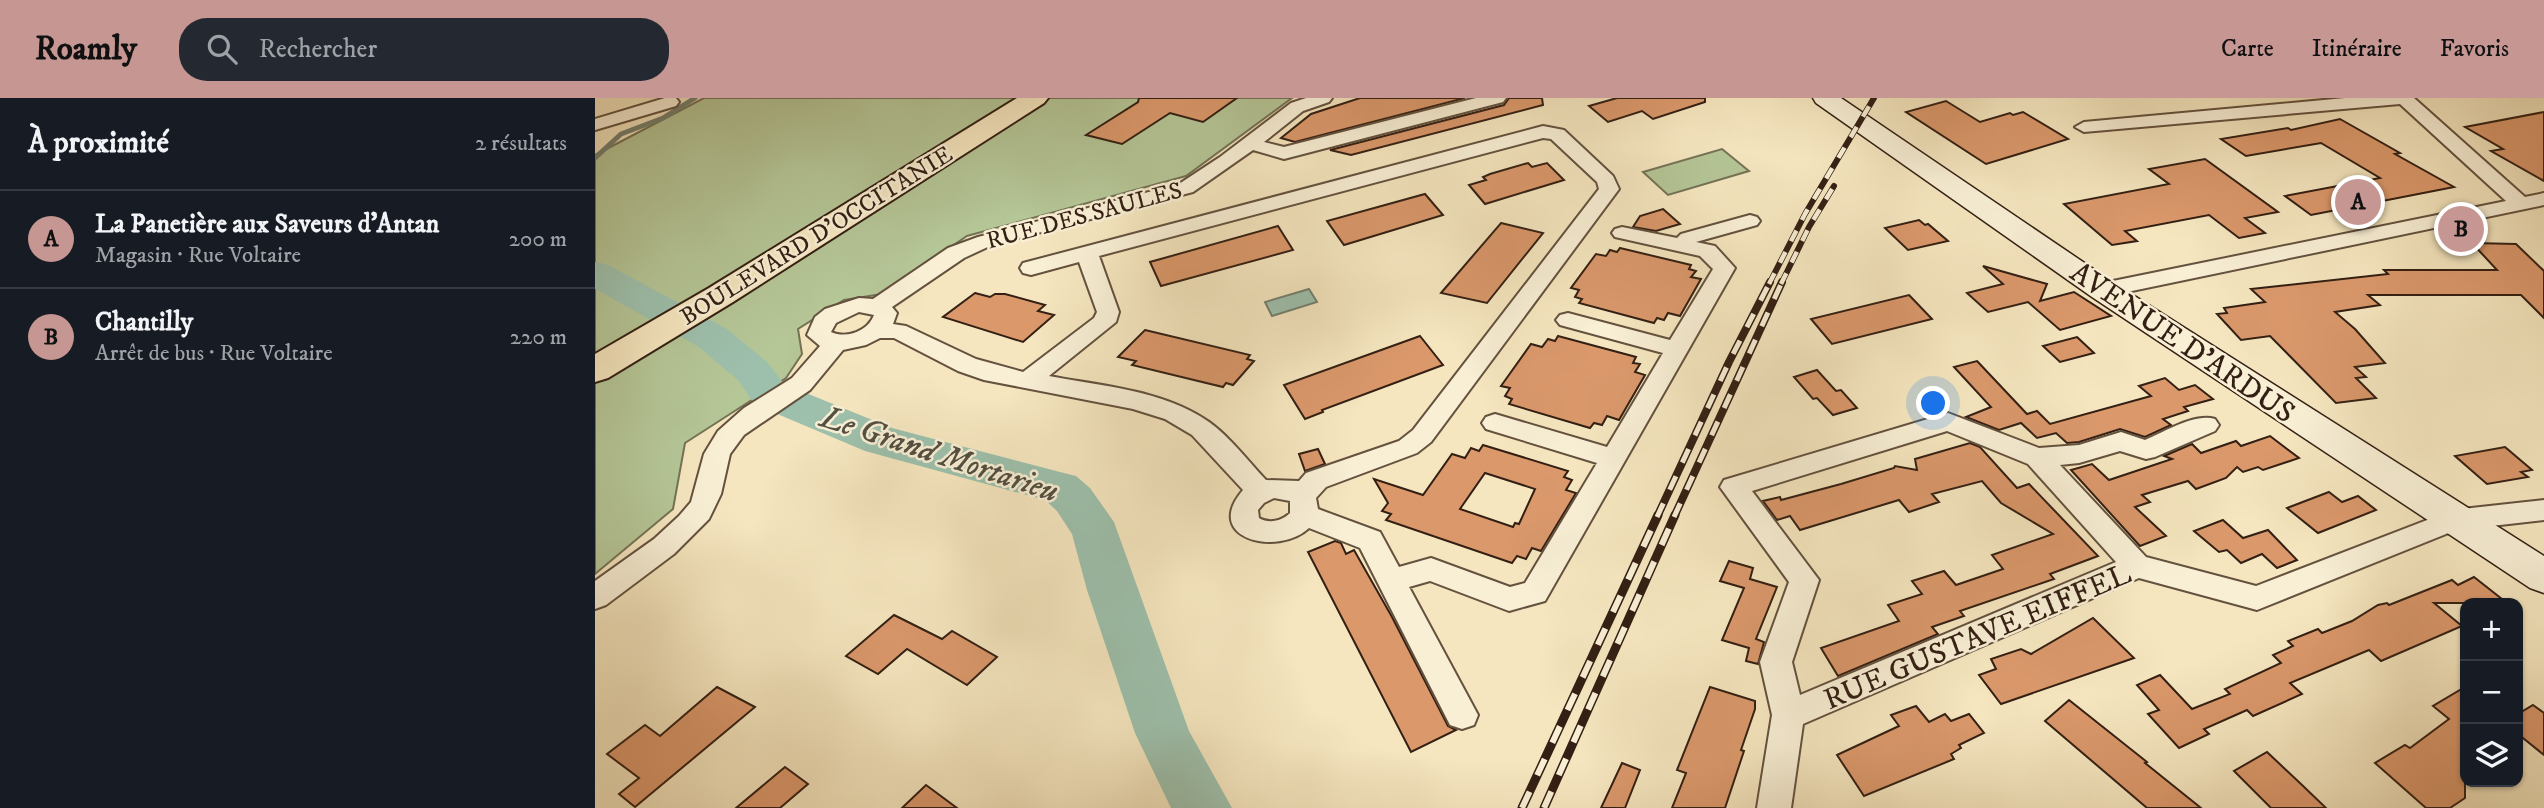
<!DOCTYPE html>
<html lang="fr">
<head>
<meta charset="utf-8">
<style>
	body { margin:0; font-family:"IM FELL DW Pica",serif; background:#242831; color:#f1f3f6 }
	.controls { position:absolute; right:21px; bottom:21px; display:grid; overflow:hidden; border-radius:14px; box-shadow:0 2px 5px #0004 }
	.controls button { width:63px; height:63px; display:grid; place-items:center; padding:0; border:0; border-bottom:2px solid #363941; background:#171b24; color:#f1f3f6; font:35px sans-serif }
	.you { position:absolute; left:1339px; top:306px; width:24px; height:24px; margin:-18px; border:5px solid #fff; border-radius:50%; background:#1a73e8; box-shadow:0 0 0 10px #1a73e833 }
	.badge { display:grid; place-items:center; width:46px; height:46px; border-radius:50%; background:#c59692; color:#111; font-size:23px; font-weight:700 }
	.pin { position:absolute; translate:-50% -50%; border:4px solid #fff; box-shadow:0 2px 7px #0006 }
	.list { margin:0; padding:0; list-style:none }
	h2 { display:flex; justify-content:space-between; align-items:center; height:91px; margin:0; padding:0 28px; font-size:30px }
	h2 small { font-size:23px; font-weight:400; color:#9ea1a6 }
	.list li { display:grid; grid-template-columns:46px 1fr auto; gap:21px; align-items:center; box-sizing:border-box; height:98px; padding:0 28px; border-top:2px solid #363941 }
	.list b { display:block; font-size:26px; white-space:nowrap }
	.list p { margin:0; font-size:23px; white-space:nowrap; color:#9ea1a6 }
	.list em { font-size:23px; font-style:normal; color:#9ea1a6 }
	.icon { flex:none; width:38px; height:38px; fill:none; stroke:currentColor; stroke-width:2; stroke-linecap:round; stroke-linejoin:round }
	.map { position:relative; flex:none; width:1949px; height:710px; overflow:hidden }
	header { display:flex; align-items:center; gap:42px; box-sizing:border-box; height:98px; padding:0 35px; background:#c59692; color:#111 }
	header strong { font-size:33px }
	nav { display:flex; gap:38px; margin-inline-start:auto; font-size:24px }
	.search { width:490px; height:63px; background:#242831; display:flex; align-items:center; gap:18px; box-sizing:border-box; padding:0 24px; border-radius:28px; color:#9ea1a6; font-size:26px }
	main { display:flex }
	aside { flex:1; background:#171b24 }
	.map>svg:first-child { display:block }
</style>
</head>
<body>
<header>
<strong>Roamly</strong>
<div class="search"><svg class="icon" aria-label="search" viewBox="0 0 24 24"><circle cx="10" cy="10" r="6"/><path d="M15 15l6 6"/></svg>Rechercher</div>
<nav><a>Carte</a><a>Itinéraire</a><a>Favoris</a></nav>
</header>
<main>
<aside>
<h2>À proximité<small>2 résultats</small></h2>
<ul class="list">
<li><span class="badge">A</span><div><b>La Panetière aux Saveurs d'Antan</b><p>Magasin · Rue Voltaire</p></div><em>200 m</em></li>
<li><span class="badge">B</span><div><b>Chantilly</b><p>Arrêt de bus · Rue Voltaire</p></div><em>220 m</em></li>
</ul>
</aside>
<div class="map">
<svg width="1949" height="710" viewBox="0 0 1949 710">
	<rect width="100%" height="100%" fill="#f5e6bf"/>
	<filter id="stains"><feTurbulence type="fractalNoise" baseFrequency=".00286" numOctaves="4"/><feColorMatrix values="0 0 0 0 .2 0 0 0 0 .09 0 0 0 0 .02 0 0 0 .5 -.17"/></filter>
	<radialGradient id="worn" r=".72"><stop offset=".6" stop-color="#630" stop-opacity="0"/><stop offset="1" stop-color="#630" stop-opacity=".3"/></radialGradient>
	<!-- green -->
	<g fill="#b5c697" stroke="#747255" stroke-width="2">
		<polygon points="109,0 697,0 591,78 372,138 287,196 249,202 203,231 207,256 191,280 90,345 78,411 0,476 0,57"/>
		<polygon points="1127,51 1154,73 1073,97 1048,74"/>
	</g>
	<!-- water -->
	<polygon fill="#9dc0ac" stroke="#73806f" stroke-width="2" points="714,191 722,204 677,218 670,204"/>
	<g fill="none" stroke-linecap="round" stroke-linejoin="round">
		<!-- stream -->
		<polyline stroke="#73806f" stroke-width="5" points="0,60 26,36 68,20 100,0"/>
		<!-- river -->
		<polygon fill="#9dc0ac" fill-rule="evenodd" points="0,164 13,167 132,231 172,264 189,286 297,330 465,374 481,378 495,390 519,424 594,633 637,710 576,710 540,635 492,492 477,436 462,413 450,402 270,353 159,306 144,283 104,249 0,191"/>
	</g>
	<!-- building -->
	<g fill="#da986b" stroke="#331f13" stroke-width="2" fill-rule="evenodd">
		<polygon points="544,0 642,0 608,24 575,15 527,46 491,37 543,4"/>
		<polygon points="765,0 870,0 700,44 686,40 716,16"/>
		<polygon points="914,0 947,0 948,7 756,57 735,52 909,7"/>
		<polygon points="1022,0 1110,0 1110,4 1058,21 1047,13 1013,24 994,8"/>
		<polygon points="1351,3 1385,24 1415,15 1418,17 1428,14 1473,41 1391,66 1311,14"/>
		<polygon points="1949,14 1949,83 1896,53 1908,51 1870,29"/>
		<polygon points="1745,21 1805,55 1800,56 1859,89 1716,117 1690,98 1785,80 1726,45 1651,58 1626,41 1693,30 1696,32"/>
		<polygon points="1610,61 1683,114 1650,120 1670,135 1644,140 1614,117 1530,133 1542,143 1517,147 1469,106 1574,86 1554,71"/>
		<polygon points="933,65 937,69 952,65 969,82 890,106 874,87 891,82 888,79 895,76"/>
		<polygon points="830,96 848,117 749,147 732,123"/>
		<polygon points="1068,111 1085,126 1061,133 1038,129 1045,118"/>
		<polygon points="1324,122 1330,127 1333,126 1353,143 1313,152 1290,130"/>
		<polygon points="906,125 948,135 892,205 846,195"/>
		<polygon points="683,128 698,152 566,188 555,164"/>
		<polygon points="1877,145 1921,146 1949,173 1949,220 1926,197 1773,197 1785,207 1740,214 1760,231 1790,265 1760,269 1771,279 1761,280 1781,300 1741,305 1675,238 1646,242 1622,216 1632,215 1629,210 1670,204 1656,191 1793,176 1789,172 1902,172"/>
		<polygon points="1025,150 1096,167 1094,171 1101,173 1096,179 1106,181 1085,218 1073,215 1069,222 1062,220 1059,225 984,205 987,201 980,199 984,192 976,190 1001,156 1011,158 1015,152 1022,154"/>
		<polygon points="1388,168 1452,186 1445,203 1479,194 1516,218 1465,232 1433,204 1393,214 1372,195 1408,186"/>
		<polygon points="380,195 395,199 400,196 410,196 450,207 443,213 459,217 428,244 348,219"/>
		<polygon points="1314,197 1337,221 1237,246 1216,221"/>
		<polygon points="550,232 655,257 652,261 659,263 638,287 631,285 628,289 537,267 541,263 523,259"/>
		<polygon points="825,238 848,267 727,312 728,314 710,321 689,287"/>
		<polygon points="963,238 1041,259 1038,265 1045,266 1040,274 1050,277 1024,322 1012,318 1007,327 999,325 995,330 914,306 917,301 910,298 915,290 906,288 936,246 947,249 953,241 960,243"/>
		<polygon points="1482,239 1499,255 1465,264 1448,248"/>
		<polygon points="1382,263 1432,316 1442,313 1455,326 1556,298 1544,288 1570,280 1584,292 1600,287 1618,301 1589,309 1593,313 1568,321 1576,327 1550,339 1525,331 1484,344 1472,345 1461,335 1442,340 1426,325 1404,332 1371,319 1396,309 1359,269"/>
		<polygon points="1222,272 1241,293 1246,292 1262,310 1238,317 1222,300 1218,301 1199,279"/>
		<polygon points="1675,338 1704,360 1668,372 1663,369 1648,374 1642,369 1631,380 1601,391 1593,383 1547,397 1555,404 1540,409 1571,438 1545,448 1476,372 1497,366 1514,382 1577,361 1569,358 1597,346 1606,355 1641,343 1646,348"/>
		<polygon points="1375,345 1385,349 1422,390 1434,386 1503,458 1455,476 1459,481 1365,513 1369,518 1337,529 1343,536 1243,578 1226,550 1304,523 1293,507 1327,496 1317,483 1349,473 1361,487 1408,471 1397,457 1458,436 1406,405 1387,383 1337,396 1344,404 1314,414 1304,402 1205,432 1195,418 1182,422 1168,403 1185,399 1186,402 1246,386 1299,370 1300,368 1322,372 1320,361"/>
		<path d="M 888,347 L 973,373 L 969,379 L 977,382 L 971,392 L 981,395 L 946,453 L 937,450 L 931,461 L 922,458 L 917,465 L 791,422 L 796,416 L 787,413 L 793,405 L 779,381 L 828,397 L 857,356 L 870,360 L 876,350 L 884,353 ZM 890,375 L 940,391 L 924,426 L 920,425 L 918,429 L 865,411 Z"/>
		<polygon points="1910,349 1937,372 1926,374 1933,379 1892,386 1860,358"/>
		<polygon points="723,351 730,366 710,373 704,356"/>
		<polygon points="1734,394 1747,404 1763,398 1781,412 1723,435 1692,410"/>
		<polygon points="1628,422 1648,440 1673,432 1702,462 1682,470 1667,456 1646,465 1632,452 1624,454 1599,433"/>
		<polygon points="740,443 746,445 751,456 759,452 797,519 853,628 861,632 816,654 713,454"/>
		<polygon points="1134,463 1158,470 1155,481 1182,489 1161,541 1169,544 1163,566 1151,563 1154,550 1127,542 1149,490 1125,483"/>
		<polygon points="1879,479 1912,505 1839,505 1867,528 1786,563 1774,552 1695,585 1707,596 1658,618 1652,612 1609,631 1614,636 1584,650 1553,616 1564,612 1542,587 1565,577 1597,611 1635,596 1630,591 1686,565 1678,557 1698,548 1693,543 1723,531 1727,535 1757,523 1783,507 1792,505 1794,507 1857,482 1863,487"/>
		<polygon points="299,517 347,541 357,533 402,559 372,587 312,551 283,576 251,558"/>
		<polygon points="1498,520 1539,560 1406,606 1384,577 1401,571 1396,561 1426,551 1436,556"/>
		<polygon points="122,589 160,609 40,709 24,696 44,680 12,656 50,627 65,638"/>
		<polygon points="1115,589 1160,603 1160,611 1146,652 1149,653 1130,710 1077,710 1091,675 1082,672"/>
		<polygon points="1870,589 1870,700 1855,710 1831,710 1780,665 1810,647 1815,650 1854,621 1838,608"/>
		<polygon points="1474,602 1552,664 1550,665 1606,710 1552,710 1450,623"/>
		<polygon points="1938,607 1949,615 1949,657 1923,636 1923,616"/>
		<polygon points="1321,608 1334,624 1350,616 1356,623 1374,616 1389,635 1364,647 1366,650 1356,656 1359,661 1269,698 1242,657 1304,628 1296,617"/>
		<polygon points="1672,654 1706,686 1731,710 1676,710 1639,673"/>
		<polygon points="1027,665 1045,672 1030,710 1006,710"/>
		<polygon points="190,669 213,686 185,710 141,710"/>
		<polygon points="331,687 362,710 307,710"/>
	</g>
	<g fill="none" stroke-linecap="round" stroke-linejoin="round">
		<defs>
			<g id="minor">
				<polygon points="70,0 81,0 84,4 81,8 0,32 0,21"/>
				<path d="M 711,0 L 737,0 L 734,4 L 708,13 L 669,44 L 689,49 L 881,0 L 911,0 L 908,4 L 689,61 L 658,52 L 598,94 L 397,147 L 369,160 L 297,209 L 302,215 L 298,226 L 311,228 L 381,261 L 428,274 L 499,220 L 502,214 L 484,164 L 436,177 L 428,175 L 425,170 L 428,165 L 948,28 L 969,32 L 1018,78 L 1024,91 L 836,344 L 822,355 L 731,389 L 721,400 L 723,411 L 785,434 L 804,469 L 836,460 L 915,489 L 930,485 L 1002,365 L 891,331 L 887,325 L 891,319 L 900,316 L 1012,349 L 1068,255 L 965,227 L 961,222 L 965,217 L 973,215 L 1075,242 L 1118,171 L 1105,158 L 1020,139 L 1017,135 L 1020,131 L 1027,129 L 1082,140 L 1086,136 L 1155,117 L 1162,119 L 1165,123 L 1162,127 L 1101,144 L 1120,148 L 1140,170 L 950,503 L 914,513 L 835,483 L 814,489 L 883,617 L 879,627 L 867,631 L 855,627 L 765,450 L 714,430 C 683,459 606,441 648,392 L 597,337 L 570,321 L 538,311 L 389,282 L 363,273 L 299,240 L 285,240 L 271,247 L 248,252 L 215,292 L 149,337 L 135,356 L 126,396 L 114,421 L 79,456 L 11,507 L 0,511 L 0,483 L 59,441 L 84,418 L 96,404 L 109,356 L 123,333 L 149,310 L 197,280 L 225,248 L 212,237 L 220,219 L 230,211 L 264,200 L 278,201 L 353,150 L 383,139 L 584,86 L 625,59 L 696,5 ZM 948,40 L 956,41 L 1002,84 L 1004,91 L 818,332 L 804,343 L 711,375 L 704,383 L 671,382 C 653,363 635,339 614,324 C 569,292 506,288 454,278 L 521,224 L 524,214 L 504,158 ZM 264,214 L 279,217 C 273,233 252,241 236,234 L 241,225 ZM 679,400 L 695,403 L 695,415 C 687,423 674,426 664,420 L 663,412 L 669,405 Z"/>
				<polygon points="1750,0 1819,0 1930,99 1949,95 1949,107 1508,199 1500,197 1497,192 1500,187 1508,185 1911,103 1805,6 1489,34 1480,29 1489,24"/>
				<path d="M 1353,315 L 1444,350 L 1484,347 L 1526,334 L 1550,342 C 1570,334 1599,315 1620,321 L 1624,327 L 1620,333 L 1560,359 L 1551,361 L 1525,353 L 1484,365 L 1465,367 L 1551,459 L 1661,488 L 1858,412 L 1949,402 L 1949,422 L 1861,432 L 1662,512 L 1544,480 L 1208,626 L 1196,710 L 1162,710 L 1177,617 L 1165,564 L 1194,484 L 1125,389 L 1129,382 ZM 1352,333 L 1433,366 L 1521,464 L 1205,597 L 1197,564 L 1224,482 L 1157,393 Z"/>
			</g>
			<polygon id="secondary" points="1218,0 1246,0 1519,185 1949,458 1949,495 1935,490 1497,199 1221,5"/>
			<polygon id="primary" points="422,0 453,0 449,5 138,204 13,280 0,284 0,256 114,190"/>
		</defs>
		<!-- minor casing -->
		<use href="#minor" stroke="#64513e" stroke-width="4"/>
		<!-- secondary casing -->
		<use href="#secondary" stroke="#331f13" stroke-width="3"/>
		<!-- primary casing -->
		<use href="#primary" stroke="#331f13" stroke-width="4"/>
		<!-- minor -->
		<use href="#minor" fill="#f8efd5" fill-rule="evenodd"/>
		<!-- secondary -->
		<use href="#secondary" fill="#f8efd5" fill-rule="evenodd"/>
		<!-- primary -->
		<use href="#primary" fill="#f5e6bf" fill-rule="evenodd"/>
		<defs>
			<g id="rail-far2">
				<polyline points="1174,186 1210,116 1279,0"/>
				<polyline points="1186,186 1214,129 1239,88"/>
			</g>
			<g id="rail-far1">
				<polyline points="1062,419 1134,264 1175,184"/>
				<polyline points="1079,419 1187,184"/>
			</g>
			<g id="rail">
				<polyline points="927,710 1063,417"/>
				<polyline points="949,710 1080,417"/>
			</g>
		</defs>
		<!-- rail-far2 casing -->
		<use href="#rail-far2" stroke="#331f13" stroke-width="6"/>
		<!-- rail-far1 casing -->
		<use href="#rail-far1" stroke="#331f13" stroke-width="8"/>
		<!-- rail casing -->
		<use href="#rail" stroke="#331f13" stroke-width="9"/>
		<!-- rail-far2 -->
		<use href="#rail-far2" stroke="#f8efd5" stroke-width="4.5" stroke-dasharray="12" stroke-linecap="butt"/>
		<!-- rail-far1 -->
		<use href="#rail-far1" stroke="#f8efd5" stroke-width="5" stroke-dasharray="15" stroke-linecap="butt"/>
		<!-- rail -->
		<use href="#rail" stroke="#f8efd5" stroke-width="6" stroke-dasharray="18" stroke-linecap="butt"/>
	</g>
	<g text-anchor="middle" stroke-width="5" stroke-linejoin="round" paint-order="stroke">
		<!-- far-street labels -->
		<g font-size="24" fill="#331f13" stroke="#f8efd5">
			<text transform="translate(489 117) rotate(-15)" y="8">RUE DES SAULES</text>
			<text transform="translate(221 137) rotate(-32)" y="8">BOULEVARD D'OCCITANIE</text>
		</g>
		<!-- street labels -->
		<g font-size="30" fill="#331f13" stroke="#f8efd5">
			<text transform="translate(1588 244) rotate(34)" y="10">AVENUE D'ARDUS</text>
			<text transform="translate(1382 538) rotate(-23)" y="10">RUE GUSTAVE EIFFEL</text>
		</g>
		<!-- water labels -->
		<g font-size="32" font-style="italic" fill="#534f41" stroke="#f8efd5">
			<text transform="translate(345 355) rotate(18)" y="11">Le Grand Mortarieu</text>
		</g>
	</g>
	<rect width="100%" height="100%" filter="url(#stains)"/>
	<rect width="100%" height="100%" fill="url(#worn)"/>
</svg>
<div class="controls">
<button>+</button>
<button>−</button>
<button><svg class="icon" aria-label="layers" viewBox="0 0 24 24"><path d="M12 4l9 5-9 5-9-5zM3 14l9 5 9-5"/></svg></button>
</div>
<div class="you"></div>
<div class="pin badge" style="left:1763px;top:104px">A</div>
<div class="pin badge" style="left:1866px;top:131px">B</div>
</div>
</main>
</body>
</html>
